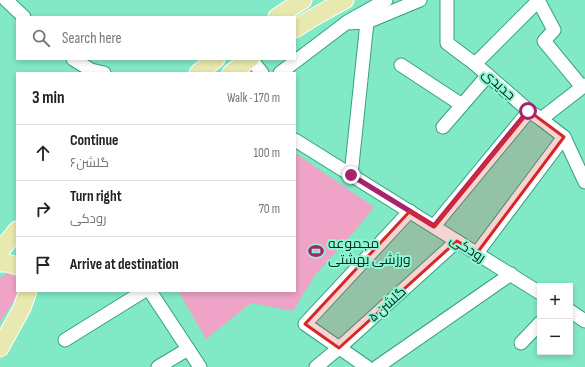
<!DOCTYPE html>
<html lang="en">
<head>
<meta charset="utf-8">
<style>
	body { margin:0; font-family:"Sofia Sans Condensed",Cairo,sans-serif; background:#f2f2f2; color:#222 }
	.controls { position:absolute; right:12px; bottom:12px; display:grid; overflow:hidden; border-radius:0px; box-shadow:0 2px 6px #0003 }
	.controls button { width:36px; height:36px; display:grid; place-items:center; padding:0; border:0; border-bottom:1px solid #e0e0e0; background:#fff; color:#222; font:20px sans-serif }
	.stop { position:absolute; width:12px; height:12px; margin:-9px; border:3px solid #a62371; border-radius:50%; background:#fff }
	.stop.end { background:#a62371; border-color:#fff; box-shadow:0 1px 4px #0008 }
	.list { margin:0; padding:0; list-style:none }
	h2 { display:flex; justify-content:space-between; align-items:center; height:52px; margin:0; padding:0 16px; font-size:17px }
	h2 small { font-size:13px; font-weight:400; color:#767676 }
	.list li { display:grid; grid-template-columns:26px 1fr auto; gap:12px; align-items:center; box-sizing:border-box; height:56px; padding:0 16px; border-top:1px solid #e0e0e0 }
	.list b { display:block; font-size:15px; white-space:nowrap }
	.list p { margin:0; font-size:13px; white-space:nowrap; color:#767676 }
	.list em { font-size:13px; font-style:normal; color:#767676 }
	.icon { flex:none; width:22px; height:22px; fill:none; stroke:currentColor; stroke-width:2; stroke-linecap:round; stroke-linejoin:round }
	.map { position:relative; flex:none; width:585px; height:367px; overflow:hidden }
	.search { position:absolute; background:#fff; box-shadow:0 2px 6px #0003; left:16px; top:16px; width:280px; height:44px; display:flex; align-items:center; gap:10px; box-sizing:border-box; padding:0 14px; border-radius:0px; color:#767676; font-size:15px }
	.panel { position:absolute; background:#fff; box-shadow:0 2px 6px #0003; left:16px; top:72px; width:280px; height:220px; border-radius:0px }
	.map>svg:first-child { display:block }
</style>
</head>
<body>
<div class="map">
<svg width="585" height="367" viewBox="0 0 585 367">
	<rect width="100%" height="100%" fill="#82e9c6"/>
	<!-- green -->
	<g fill="#eea3c7">
		<polygon points="295,153 374,207 359,226 315,275 293,311 251,303 206,339 178,291 295,291"/>
		<polygon points="8,273 17,277 17,291 20,292 0,322 0,278"/>
	</g>
	<g fill="none" stroke-linecap="round" stroke-linejoin="round">
		<defs>
			<g id="minor">
				<polyline points="6,0 24,17"/>
				<polyline points="447,0 447,43 475,64 529,111 541,119 564,137 585,182"/>
				<polyline points="538,0 554,30 544,41 582,87"/>
				<polyline points="347,22 386,0"/>
				<polyline points="73,59 91,70 104,73"/>
				<polyline points="251,59 262,73"/>
				<polyline points="475,64 538,1"/>
				<polyline points="401,65 462,105"/>
				<polyline points="280,73 346,23 367,22 420,0"/>
				<polyline points="541,119 585,85"/>
				<polyline points="443,127 488,75"/>
				<polyline points="295,140 540,293"/>
				<polyline points="351,175 367,22"/>
				<polyline points="434,226 529,111"/>
				<polyline points="477,253 564,137"/>
				<polyline points="150,291 200,367"/>
				<polyline points="570,311 585,321"/>
				<polyline points="65,340 144,291"/>
				<polyline points="521,343 540,323"/>
				<polyline points="158,367 188,349"/>
				<polyline points="316,367 339,348 457,241"/>
				<polyline points="367,367 305,324 410,211"/>
				<polyline points="377,367 511,274"/>
			</g>
			<g id="major">
				<polyline points="277,17 303,0"/>
				<polyline points="295,29 314,17 345,0"/>
				<polyline points="198,73 216,59"/>
				<polyline points="231,73 250,59"/>
				<polyline points="0,251 17,230"/>
				<polyline points="0,263 7,263 17,266"/>
				<polyline points="0,348 22,308 28,291"/>
			</g>
		</defs>
		<!-- minor casing -->
		<use href="#minor" stroke="#34a080" stroke-width="15"/>
		<!-- major casing -->
		<use href="#major" stroke="#fff" stroke-width="19"/>
		<!-- minor -->
		<use href="#minor" stroke="#fff" stroke-width="13"/>
		<!-- major -->
		<use href="#major" stroke="#e8e9ae" stroke-width="17"/>
	</g>
	<g fill="none" stroke-linecap="round" stroke-linejoin="round">
		<!-- route -->
		<polyline stroke="#a62371" stroke-width="5" points="351,175 434,226 528,111"/>
	</g>
	<!-- marked area -->
	<path fill="#d62828" fill-opacity="0.2" stroke="#d62828" stroke-width="3" stroke-linejoin="round" d="M 529,111 L 564,137 L 477,253 L 457,241 L 339,348 L 305,324 L 410,211 L 434,226 Z"/>
	<!-- icons -->
	<defs>
		<symbol id="stadium-bare" viewBox="-9 -9 18 18"><path d="M0-5a6.5 5 0 1 0 0 10a6.5 5 0 1 0 0-10ZM-3.5-1.8h7v3.6h-7Z" fill="#a62371" stroke="#8ff6d3" stroke-width="2.5" paint-order="stroke"/></symbol>
	</defs>
	<g fill-rule="evenodd">
		<use href="#stadium-bare" x="305" y="240" width="22" height="22"/>
	</g>
	<g text-anchor="middle" stroke-width="4" stroke-linejoin="round" paint-order="stroke">
		<!-- street labels -->
		<g font-size="14" fill="#002e22" stroke="#8ff6d3">
			<text transform="translate(499 84) rotate(42)" y="5">جدیدی</text>
			<text transform="translate(468 248) rotate(32)" y="5">رودکی</text>
			<text transform="translate(387 304) rotate(-42)" y="5">گلشن ۵</text>
		</g>
		<!-- poi labels -->
		<g font-size="14" fill="#002e22" stroke="#8ff6d3" text-anchor="start">
			<text x="328" y="248">مجموعه<tspan x="328" dy="16">ورزشی بهشتی</tspan></text>
		</g>
	</g>
</svg>
<div class="controls">
<button>+</button>
<button>−</button>
</div>
<div class="stop" style="left:528px;top:111px"></div>
<div class="stop end" style="left:351px;top:175px"></div>
<div class="search"><svg class="icon" aria-label="search" viewBox="0 0 24 24"><circle cx="10" cy="10" r="6"/><path d="M15 15l6 6"/></svg>Search here</div>
<section class="panel">
<h2>3 min<small>Walk · 170 m</small></h2>
<ul class="list">
<li><svg class="icon" aria-label="ahead" viewBox="0 0 24 24"><path d="M12 20V5M6 11l6-6 6 6"/></svg><div><b>Continue</b><p>گلشن۶</p></div><em>100 m</em></li>
<li><svg class="icon" aria-label="right" viewBox="0 0 24 24"><path d="M7 20v-9h11M14 6l5 5-5 5"/></svg><div><b>Turn right</b><p>رودکی</p></div><em>70 m</em></li>
<li><svg class="icon" aria-label="arrive" viewBox="0 0 24 24"><path d="M6 21V4h12l-3 4 3 4H6"/></svg><div><b>Arrive at destination</b></div></li>
</ul>
</section>
</div>
</body>
</html>
